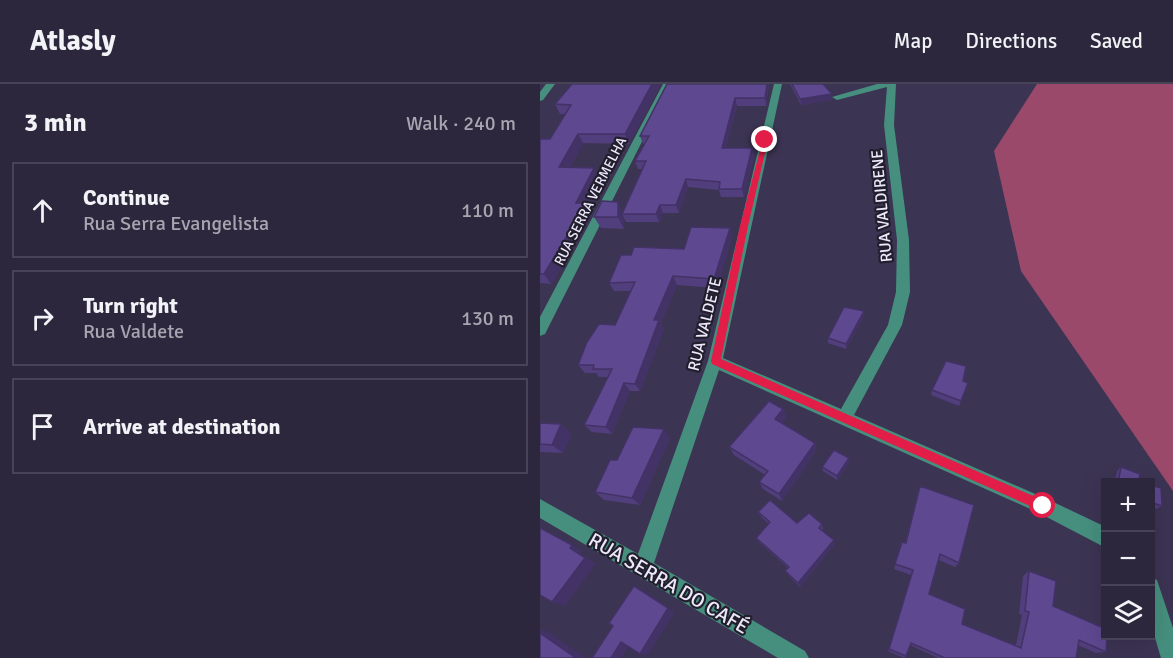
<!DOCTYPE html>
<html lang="en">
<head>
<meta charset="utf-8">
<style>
	body { margin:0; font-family:Signika,sans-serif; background:#352f45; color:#f1f3f6 }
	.controls { position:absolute; right:18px; bottom:18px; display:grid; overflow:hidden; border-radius:0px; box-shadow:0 6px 24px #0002 }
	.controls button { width:54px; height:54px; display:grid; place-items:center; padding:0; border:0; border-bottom:2px solid #484458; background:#2d273e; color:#f1f3f6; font:30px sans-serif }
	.stop { position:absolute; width:18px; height:18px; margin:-14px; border:4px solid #e11d48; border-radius:50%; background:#fff }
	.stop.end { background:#e11d48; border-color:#fff; box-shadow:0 2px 6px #0008 }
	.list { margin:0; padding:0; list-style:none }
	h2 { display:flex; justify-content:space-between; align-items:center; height:78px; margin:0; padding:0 24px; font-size:26px }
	h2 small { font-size:20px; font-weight:400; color:#a7a5b0 }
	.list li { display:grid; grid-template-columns:39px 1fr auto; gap:18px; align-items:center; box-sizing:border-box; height:96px; margin:0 12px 12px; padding:0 12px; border:2px solid #484458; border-radius:0px }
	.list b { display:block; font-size:22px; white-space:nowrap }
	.list p { margin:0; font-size:20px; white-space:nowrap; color:#a7a5b0 }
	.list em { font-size:20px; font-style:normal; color:#a7a5b0 }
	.icon { flex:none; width:33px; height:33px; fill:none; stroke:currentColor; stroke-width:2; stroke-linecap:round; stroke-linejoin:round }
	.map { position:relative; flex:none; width:633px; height:574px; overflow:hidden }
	header { display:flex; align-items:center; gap:36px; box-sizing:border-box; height:84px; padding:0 30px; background:#2d273e; border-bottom:2px solid #484458 }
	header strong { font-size:28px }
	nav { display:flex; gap:33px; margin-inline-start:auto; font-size:21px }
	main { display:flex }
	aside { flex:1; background:#2d273e }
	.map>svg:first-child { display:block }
</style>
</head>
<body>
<header>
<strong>Atlasly</strong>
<nav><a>Map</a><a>Directions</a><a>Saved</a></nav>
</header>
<main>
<aside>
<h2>3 min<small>Walk · 240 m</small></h2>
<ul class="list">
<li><svg class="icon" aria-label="ahead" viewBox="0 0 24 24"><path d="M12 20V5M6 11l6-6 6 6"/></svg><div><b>Continue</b><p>Rua Serra Evangelista</p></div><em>110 m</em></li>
<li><svg class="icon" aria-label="right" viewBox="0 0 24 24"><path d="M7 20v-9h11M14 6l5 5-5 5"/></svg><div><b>Turn right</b><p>Rua Valdete</p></div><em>130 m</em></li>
<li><svg class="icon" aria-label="arrive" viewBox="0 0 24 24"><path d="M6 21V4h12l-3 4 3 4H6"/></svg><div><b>Arrive at destination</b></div></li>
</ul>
</aside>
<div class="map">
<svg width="633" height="574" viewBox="0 0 633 574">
	<rect width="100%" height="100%" fill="#3c3453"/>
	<!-- forest -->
	<polygon fill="#9a496b" points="497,0 633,0 633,407 481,187 454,67"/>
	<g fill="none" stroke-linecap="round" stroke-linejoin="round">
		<!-- minor -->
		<g fill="#468f7e" fill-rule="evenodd">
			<polygon points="6,0 15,0 3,16 0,17 0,8"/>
			<polygon points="123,0 131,0 7,246 5,250 0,252 0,233"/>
			<polygon points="234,0 242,0 183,274 301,325 348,241 356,208 357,156 344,41 347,3 297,16 292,13 337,0 356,0 354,41 369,156 370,208 362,241 314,331 509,416 566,443 566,464 497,428 179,286 114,479 265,567 269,574 238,574 0,434 0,415 98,470 168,277"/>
			<polygon points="610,493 617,496 633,544 633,574 621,574 610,537"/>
		</g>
	</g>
	<!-- wall -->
	<g fill="#513e7c">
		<polygon points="32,0 118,0 119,3 89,60 43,59 30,83 59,94 46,119 47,119 53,129 11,200 0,199 0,55 10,55 25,30 20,30 15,20"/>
		<polygon points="229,0 226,22 197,22 186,64 212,64 214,72 204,113 181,113 179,106 148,103 139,129 123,129 119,138 86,138 84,134 84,145 61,144 54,133 83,127 102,85 98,85 95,77 105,60 103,60 100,52"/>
		<polygon points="250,0 283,0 292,10 292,16 261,21"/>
		<polygon points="192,153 177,204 137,201 121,239 124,245 100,307 90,307 72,350 52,348 44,341 68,293 59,293 56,289 45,289 38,281 75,241 90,207 74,207 69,199 91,171 144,165"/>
		<polygon points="324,227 324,232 306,265 288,259 288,254"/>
		<polygon points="423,297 428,299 419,322 391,311 392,306"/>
		<polygon points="243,325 246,334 242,339 275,359 276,367 242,417 223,405 219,398 225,391 194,371 189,363"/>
		<polygon points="0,339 21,340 32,350 23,369 0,368"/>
		<polygon points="130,354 100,421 64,416 55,408"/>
		<polygon points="309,378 297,396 283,387 282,383"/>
		<polygon points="581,383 598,399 574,399 577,387"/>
		<polygon points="610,401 622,422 616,425 610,423"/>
		<polygon points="378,409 419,479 415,483 399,476 389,510 422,540 476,561 482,531 479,530 483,492 489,487 513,522 566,568 556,569 538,561 536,574 398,574 370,561 366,572 364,574 348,567 371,491 354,485 362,458 365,459"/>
		<polygon points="218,428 257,439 282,440 283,445 282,447 294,456 294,461 260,503 248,491 245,487 248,484 220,459 216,454 229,440 222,434"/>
	</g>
	<!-- shaded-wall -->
	<g fill="#423265">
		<polygon points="112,0 118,0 119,3 89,60 85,50"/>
		<polygon points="227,0 229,0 226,22 225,14"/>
		<polygon points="292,10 292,16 261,21 260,15"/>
		<polygon points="195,14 197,22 184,72 182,64"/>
		<polygon points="38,50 43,59 25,92 19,83"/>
		<polygon points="212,64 214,72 204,113 202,105"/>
		<polygon points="54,84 59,94 41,128 36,119"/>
		<polygon points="146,95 148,103 139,129 136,121"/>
		<polygon points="78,118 84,130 82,130 84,134 84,145 78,133"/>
		<polygon points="47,119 53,129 11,200 4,190"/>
		<polygon points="120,121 123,129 119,138 116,130"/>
		<polygon points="190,144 192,153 177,204 174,195"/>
		<polygon points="133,192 137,201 121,239 124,245 100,307 95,300 114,236"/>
		<polygon points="324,227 324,232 306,265 306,260"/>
		<polygon points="84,299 90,307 72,350 66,343"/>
		<polygon points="243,325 246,334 238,344 235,335"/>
		<polygon points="21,340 32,350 23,369 12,361"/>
		<polygon points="124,345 130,354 100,421 92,414"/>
		<polygon points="275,359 276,367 242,417 239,410"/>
		<polygon points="309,374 309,378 297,396 297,392"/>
		<polygon points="0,444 43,467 41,470 56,480 25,522 12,518 30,464"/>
		<polygon points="294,456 294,461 260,503 258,499"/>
		<polygon points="94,502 102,506 135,528 108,571 100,570"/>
		<polygon points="0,546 7,547 46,574 36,574 0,549"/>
		<polygon points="81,558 90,560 82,574 71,574"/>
	</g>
	<!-- building -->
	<g fill="#5e4890" stroke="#423265" stroke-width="1.5">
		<polygon points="32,0 112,0 85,50 38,50 19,83 54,84 36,119 47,119 4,190 0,190 0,55 10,55 31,21 15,20"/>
		<polygon points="127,0 227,0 225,14 195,14 182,64 212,64 202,105 179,105 180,98 146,95 136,121 120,121 116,130 82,130 106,77 95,77 109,52 100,52"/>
		<polygon points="252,0 283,0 292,10 260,15"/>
		<polygon points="62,117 78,118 78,133 54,133"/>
		<polygon points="151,143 190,144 174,195 133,192 114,236 119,236 95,300 84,299 66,343 44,341 72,285 53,285 54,281 38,281 47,258 59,240 75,241 95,198 69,199 81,171 91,171 94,163 144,165"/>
		<polygon points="304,223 324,227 306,260 288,254"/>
		<polygon points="406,277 426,282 423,297 428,299 421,317 392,306"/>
		<polygon points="229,317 243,325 235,335 275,359 239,410 219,398 228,387 189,363"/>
		<polygon points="0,339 21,340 12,361 0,360"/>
		<polygon points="93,343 124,345 92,414 55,408 70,376 77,376"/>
		<polygon points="294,366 309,374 297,392 282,383"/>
		<polygon points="581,383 600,390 598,399 578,399"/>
		<polygon points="610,401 621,404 622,422 610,418"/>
		<polygon points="380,402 434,421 419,479 400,470 389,510 425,525 422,540 481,564 489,528 485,527 489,487 516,497 513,522 566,545 566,552 567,552 566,568 539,556 536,574 405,574 371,559 366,572 349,565 373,486 355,480 362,458 366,459"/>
		<polygon points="230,416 257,439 269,429 282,440 279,444 294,456 258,499 245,487 249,483 216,454 230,438 218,428"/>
		<polygon points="0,444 32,461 30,464 45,474 12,518 0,511"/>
		<polygon points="94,502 128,524 100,570 81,558 71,574 52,574 73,542 69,539"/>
		<polygon points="0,549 36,574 0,574"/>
	</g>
	<!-- route -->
	<polygon fill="#e11d48" points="223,55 228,56 208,142 181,275 507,418 507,426 499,426 172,280 171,277 200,142"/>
	<g text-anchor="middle" stroke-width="4.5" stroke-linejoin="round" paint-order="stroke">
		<!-- far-street labels -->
		<g font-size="14" fill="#ede8fc" stroke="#221f2d">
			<text transform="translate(50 117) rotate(-63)" y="5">RUA SERRA VERMELHA</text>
		</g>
		<!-- street labels -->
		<g font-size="16" fill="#ede8fc" stroke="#221f2d">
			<text transform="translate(341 122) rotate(-95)" y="6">RUA VALDIRENE</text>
			<text transform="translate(164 240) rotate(-76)" y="6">RUA VALDETE</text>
		</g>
		<!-- near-street labels -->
		<g font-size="20" fill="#ede8fc" stroke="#221f2d">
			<text transform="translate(129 499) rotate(30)" y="7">RUA SERRA DO CAFÉ</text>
		</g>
	</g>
</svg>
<div class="controls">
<button>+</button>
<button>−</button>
<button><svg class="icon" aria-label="layers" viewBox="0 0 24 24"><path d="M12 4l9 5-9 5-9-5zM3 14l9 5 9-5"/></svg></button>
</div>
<div class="stop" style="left:503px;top:422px"></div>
<div class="stop end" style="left:225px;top:56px"></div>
</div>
</main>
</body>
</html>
